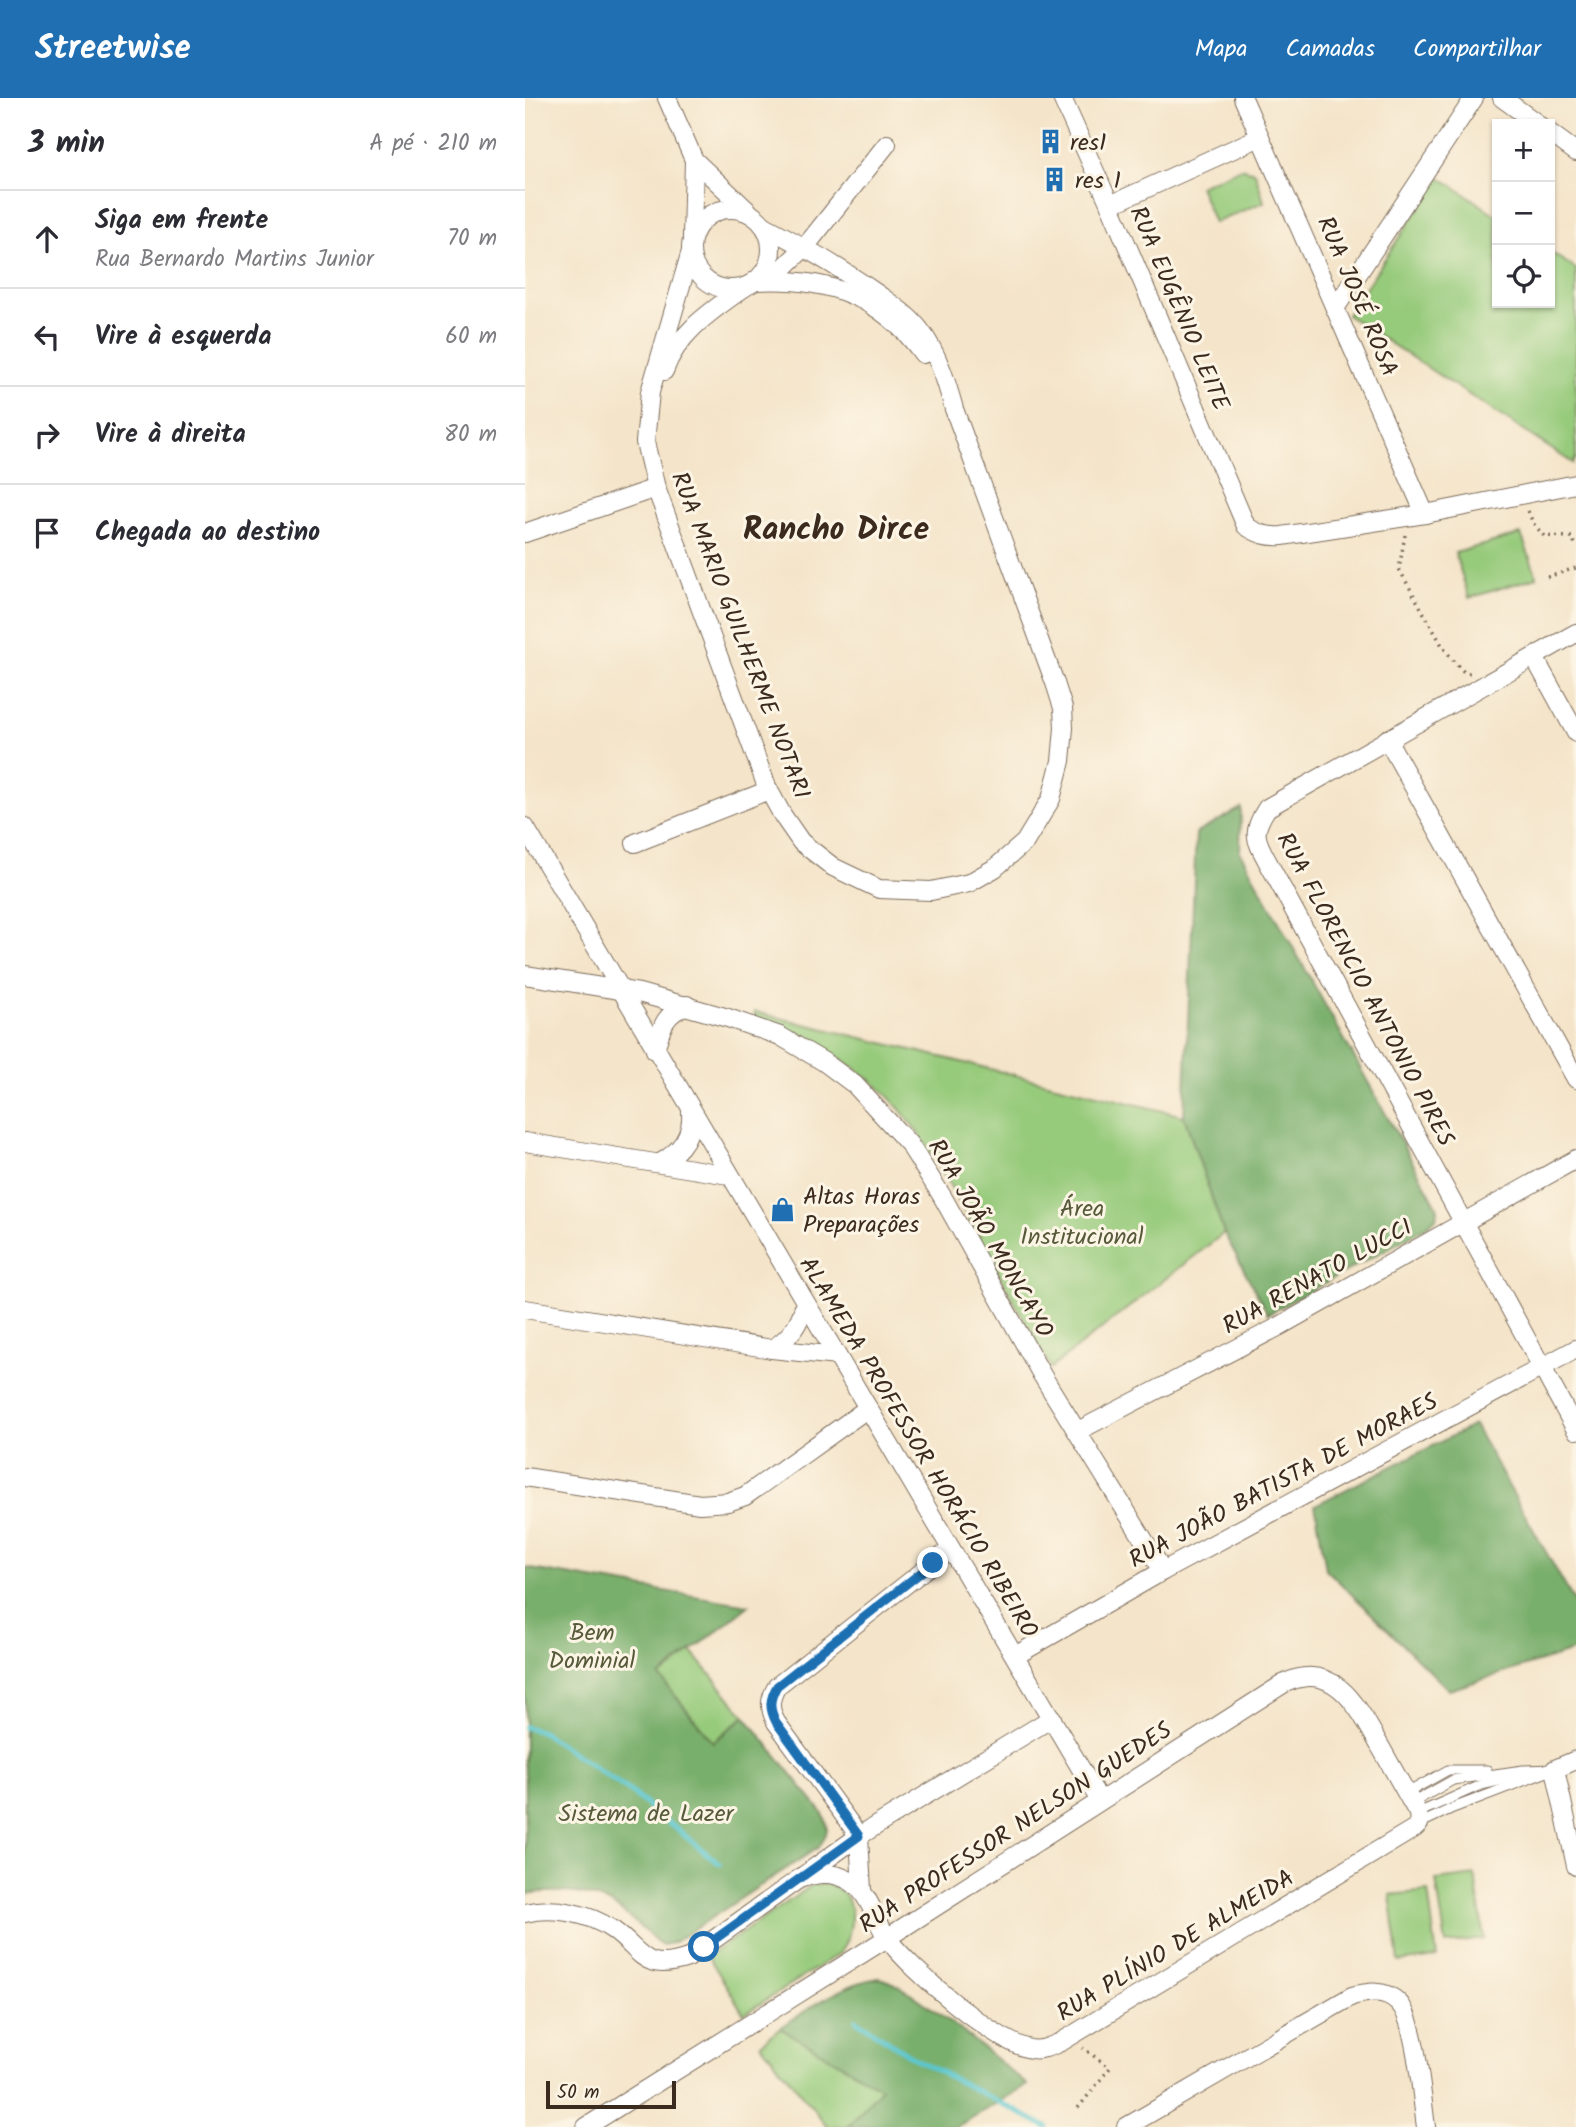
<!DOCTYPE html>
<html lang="pt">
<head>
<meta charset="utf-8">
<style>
	body { margin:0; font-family:Kalam,sans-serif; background:#f7f7f7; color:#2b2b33 }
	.controls { position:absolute; right:21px; top:21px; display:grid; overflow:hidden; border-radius:0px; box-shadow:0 2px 5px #0004 }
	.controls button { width:63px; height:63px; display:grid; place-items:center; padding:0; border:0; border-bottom:2px solid #e1e1e2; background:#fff; color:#2b2b33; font:35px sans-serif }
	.scale { position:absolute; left:21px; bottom:18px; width:130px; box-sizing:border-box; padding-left:7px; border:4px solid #3b2a1e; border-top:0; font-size:19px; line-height:24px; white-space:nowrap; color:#3b2a1e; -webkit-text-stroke:5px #fcf5e5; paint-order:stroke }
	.stop { position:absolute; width:21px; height:21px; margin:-16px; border:5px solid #1f6fb2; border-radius:50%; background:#fff }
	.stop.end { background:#1f6fb2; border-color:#fff; box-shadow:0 2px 7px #0008 }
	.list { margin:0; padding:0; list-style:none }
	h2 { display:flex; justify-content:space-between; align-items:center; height:91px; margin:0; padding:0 28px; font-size:30px }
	h2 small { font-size:23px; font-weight:400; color:#7c7c81 }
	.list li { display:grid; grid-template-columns:46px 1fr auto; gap:21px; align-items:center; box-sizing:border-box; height:98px; padding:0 28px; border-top:2px solid #e1e1e2 }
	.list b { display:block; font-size:26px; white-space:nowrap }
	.list p { margin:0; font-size:23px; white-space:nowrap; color:#7c7c81 }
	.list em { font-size:23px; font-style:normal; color:#7c7c81 }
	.icon { flex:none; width:38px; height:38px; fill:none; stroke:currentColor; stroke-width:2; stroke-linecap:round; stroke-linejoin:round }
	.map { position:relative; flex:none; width:1051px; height:2029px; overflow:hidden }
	header { display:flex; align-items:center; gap:42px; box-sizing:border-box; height:98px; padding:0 35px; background:#1f6fb2; color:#fff }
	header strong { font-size:33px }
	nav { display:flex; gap:38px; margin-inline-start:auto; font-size:24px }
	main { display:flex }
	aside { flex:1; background:#fff }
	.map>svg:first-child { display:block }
</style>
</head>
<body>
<header>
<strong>Streetwise</strong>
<nav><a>Mapa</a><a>Camadas</a><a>Compartilhar</a></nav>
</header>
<main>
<aside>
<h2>3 min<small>A pé · 210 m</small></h2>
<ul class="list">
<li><svg class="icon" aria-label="ahead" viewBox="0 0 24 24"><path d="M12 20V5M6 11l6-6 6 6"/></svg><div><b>Siga em frente</b><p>Rua Bernardo Martins Junior</p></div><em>70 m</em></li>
<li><svg class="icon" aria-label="left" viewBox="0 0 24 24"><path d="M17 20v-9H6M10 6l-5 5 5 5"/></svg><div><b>Vire à esquerda</b></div><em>60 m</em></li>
<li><svg class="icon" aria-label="right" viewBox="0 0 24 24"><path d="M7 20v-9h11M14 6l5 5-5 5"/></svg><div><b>Vire à direita</b></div><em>80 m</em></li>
<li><svg class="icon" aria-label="arrive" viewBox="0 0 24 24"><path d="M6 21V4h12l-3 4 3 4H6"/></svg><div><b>Chegada ao destino</b></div></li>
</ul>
</aside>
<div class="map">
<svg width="1051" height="2029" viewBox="0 0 1051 2029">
	<rect width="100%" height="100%" fill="#fcf5e5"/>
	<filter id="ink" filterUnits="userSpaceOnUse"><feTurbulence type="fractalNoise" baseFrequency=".0143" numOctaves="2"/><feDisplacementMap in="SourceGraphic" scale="14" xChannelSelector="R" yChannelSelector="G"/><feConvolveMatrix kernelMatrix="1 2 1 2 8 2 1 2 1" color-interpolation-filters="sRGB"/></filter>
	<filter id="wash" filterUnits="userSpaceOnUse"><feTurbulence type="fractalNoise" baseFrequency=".00686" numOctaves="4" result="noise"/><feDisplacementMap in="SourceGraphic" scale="28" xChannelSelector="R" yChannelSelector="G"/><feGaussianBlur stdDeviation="1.57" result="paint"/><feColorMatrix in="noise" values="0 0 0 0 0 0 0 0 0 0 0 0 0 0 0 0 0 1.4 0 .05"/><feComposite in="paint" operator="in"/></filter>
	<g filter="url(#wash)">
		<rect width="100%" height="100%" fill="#f4e4c9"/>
		<!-- green -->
		<g fill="#97cb7c" stroke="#697a4d" stroke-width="2">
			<polygon points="716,70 730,74 739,104 689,125 674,88"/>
			<polygon points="915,79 972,118 972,205 1025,205 1025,154 1051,171 1051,360 1048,365 822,217"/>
			<polygon points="996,436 1012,479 944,500 930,455"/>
			<path d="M 230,914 L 659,1018 L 699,1135 L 526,1270 C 501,1225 476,1180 451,1135 C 419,1076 389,1013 333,972 C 302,950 264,935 229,919 Z"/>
			<polygon points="166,1553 220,1618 188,1644 134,1579"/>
			<polygon points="950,1777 959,1841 921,1846 911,1782"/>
			<path d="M 289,1786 C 294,1786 301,1785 306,1787 C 334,1797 329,1835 315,1855 L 219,1916 L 183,1858 Z"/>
			<polygon points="903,1793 912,1859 874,1864 865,1797"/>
			<polygon points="255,1930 357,1990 323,2029 303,2029 236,1946"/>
		</g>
		<!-- forest -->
		<g fill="#79af6c" stroke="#5a6c45" stroke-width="2">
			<polygon points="716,710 715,754 913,1110 911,1120 900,1130 743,1216 699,1135 659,1018 671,735"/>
			<polygon points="949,1327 1051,1507 1051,1552 924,1592 801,1471 790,1407"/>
			<path d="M 0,1470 L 224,1507 L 135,1579 L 188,1644 L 220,1618 L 297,1714 C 305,1729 303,1735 294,1749 L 148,1845 L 137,1847 C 119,1835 105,1816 86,1806 C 60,1792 28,1792 0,1796 Z"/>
			<path d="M 354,1880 C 373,1884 389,1898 405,1909 C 439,1933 470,1960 502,1987 L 431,2029 L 323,2029 L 356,1990 L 255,1930 C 285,1910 318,1885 354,1880 Z"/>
		</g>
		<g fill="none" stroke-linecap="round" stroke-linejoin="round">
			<!-- stream -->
			<g stroke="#5ac7d1" stroke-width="5">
				<polyline points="0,1629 17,1634 103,1692 195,1766"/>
				<polyline points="331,1922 392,1962 522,2029"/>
			</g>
		</g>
	</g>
	<g filter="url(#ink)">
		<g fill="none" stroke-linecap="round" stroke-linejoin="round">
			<defs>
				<g id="lane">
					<polyline points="882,1695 923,1672 962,1672"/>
					<polyline points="887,1705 928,1682 998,1672 1030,1671"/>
					<polyline points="893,1715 956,1687 1000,1677"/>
					<polyline points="894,1726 928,1710 1022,1674"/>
				</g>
				<g id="street">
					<polyline points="142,0 169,62 224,114"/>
					<path d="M 537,0 L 585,107 L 721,428 C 733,436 742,439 757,438 L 900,416 L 1051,386"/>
					<polyline points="718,0 900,416"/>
					<polyline points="977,0 1013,26"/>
					<polyline points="1025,35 1051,54"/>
					<polyline points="585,107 735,39"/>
					<circle cx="206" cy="151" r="40"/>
					<polyline points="167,139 169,62"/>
					<path d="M 166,153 L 125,294 L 120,344 L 131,390 L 242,689 L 258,718 L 276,744 L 308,769 L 354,791 L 406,793 L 444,785 L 470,770 L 500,744 L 526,701 L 536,663 L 539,630 L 538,610 L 530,585 L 429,311 C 421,282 413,256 395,232 C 384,218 368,207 354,197 C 317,171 278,148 238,127"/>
					<polyline points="246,182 280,149 362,46"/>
					<path d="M 230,183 C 300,179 356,197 398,256"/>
					<polyline points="811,209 949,0"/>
					<path d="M 139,273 C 153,234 188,212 220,189"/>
					<polyline points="0,435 131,390"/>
					<path d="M 1051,535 L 742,710 C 725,736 731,742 745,768 L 1051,1332"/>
					<polyline points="1009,559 1051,635"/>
					<polyline points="862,641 1051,981"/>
					<polyline points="0,729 575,1703"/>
					<polyline points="110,745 244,692"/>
					<polyline points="0,877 114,895 203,920 255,938 299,964 330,987 384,1046 417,1098 517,1277 638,1473"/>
					<path d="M 130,952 C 137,929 138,917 162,907"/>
					<polyline points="0,1044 204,1077"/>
					<path d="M 135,1065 C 156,1053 168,1037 166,1013"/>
					<polyline points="0,1211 247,1251 312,1258"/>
					<path d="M 247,1251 C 265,1240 275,1226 280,1205"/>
					<polyline points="553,1333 753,1229 1051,1061"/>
					<polyline points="0,1379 175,1406 203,1404 220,1398 343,1310"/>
					<polyline points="490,1558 638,1473 1051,1251"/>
					<polyline points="1051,1662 1030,1671 1051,1768"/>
					<path d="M 337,1792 L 334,1738 L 251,1624 C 244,1610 244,1602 252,1588 L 426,1451"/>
					<path d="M 0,1815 C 28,1808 64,1815 88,1832 C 118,1854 118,1875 163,1860 L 334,1738 L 527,1620"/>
					<path d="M 61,2029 L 362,1840 L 379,1829 L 758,1586 C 810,1560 834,1611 855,1648 C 868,1671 880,1693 893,1715 L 894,1726 L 890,1730 L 536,1944 C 526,1948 517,1953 506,1951 C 470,1945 385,1871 363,1841 C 350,1823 345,1795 325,1783 C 308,1773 292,1775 274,1781"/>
					<path d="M 601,2029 L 827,1898 C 843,1894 860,1891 873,1904 C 891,1920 897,2002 901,2029"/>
				</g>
			</defs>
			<!-- lane casing -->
			<use href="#lane" stroke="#7c6b5a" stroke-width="11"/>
			<!-- street casing -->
			<use href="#street" stroke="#7c6b5a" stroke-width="20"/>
			<!-- path -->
			<g stroke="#7c6b5a" stroke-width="3.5" stroke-dasharray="2 5" stroke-linecap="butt">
				<polyline points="1003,413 1008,425 1019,438 1047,439 1051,448"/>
				<polyline points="880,437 874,471 918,549 932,567 940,575 945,575"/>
				<polyline points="1022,479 1051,470"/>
				<polyline points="553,2010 585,1970 558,1950"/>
			</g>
			<!-- lane -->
			<use href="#lane" stroke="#fff" stroke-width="9"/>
			<!-- street -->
			<use href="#street" stroke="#fff" stroke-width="18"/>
		</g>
	</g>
	<g fill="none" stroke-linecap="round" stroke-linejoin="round" filter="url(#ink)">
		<!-- route -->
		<path stroke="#1f6fb2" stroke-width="9" d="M 179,1849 L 334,1738 L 251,1624 C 244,1610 244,1602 252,1588 L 408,1465"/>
	</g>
	<!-- icons -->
	<defs>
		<symbol id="building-bare" viewBox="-9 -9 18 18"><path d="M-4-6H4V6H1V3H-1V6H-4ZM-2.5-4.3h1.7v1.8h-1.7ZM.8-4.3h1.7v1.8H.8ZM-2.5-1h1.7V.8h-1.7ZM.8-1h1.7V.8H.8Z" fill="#1f6fb2" stroke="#fcf5e5" stroke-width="2.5" paint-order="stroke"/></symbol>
		<symbol id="shop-bare" viewBox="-9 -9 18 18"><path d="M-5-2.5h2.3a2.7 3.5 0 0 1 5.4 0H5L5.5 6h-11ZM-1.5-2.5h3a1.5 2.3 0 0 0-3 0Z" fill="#1f6fb2" stroke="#fcf5e5" stroke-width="2.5" paint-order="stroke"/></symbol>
	</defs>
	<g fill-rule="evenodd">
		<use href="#building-bare" x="508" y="26" width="35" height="35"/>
		<use href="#building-bare" x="512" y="64" width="35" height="35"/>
		<use href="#shop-bare" x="240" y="1094" width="35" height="35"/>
	</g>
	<g text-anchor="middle" stroke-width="6" stroke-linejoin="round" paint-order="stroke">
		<!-- poi labels -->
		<g font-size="24" fill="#3b2a1e" stroke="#fcf5e5" text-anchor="start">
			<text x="545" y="52">res1</text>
			<text x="550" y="90">res 1</text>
			<text x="278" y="1106">Altas Horas<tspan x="278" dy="28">Preparações</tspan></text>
		</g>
		<!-- street labels -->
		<g font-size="24" fill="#3b2a1e" stroke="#fcf5e5">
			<text transform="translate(833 198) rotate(67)" y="8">RUA JOSÉ ROSA</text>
			<text transform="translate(655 210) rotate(67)" y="8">RUA EUGÊNIO LEITE</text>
			<text transform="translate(216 537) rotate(69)" y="8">RUA MARIO GUILHERME NOTARI</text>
			<text transform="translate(841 891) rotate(62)" y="8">RUA FLORENCIO ANTONIO PIRES</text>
			<text transform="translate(466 1140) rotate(60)" y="8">RUA JOÃO MONCAYO</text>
			<text transform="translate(792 1178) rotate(-29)" y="8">RUA RENATO LUCCI</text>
			<text transform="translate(394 1349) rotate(59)" y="8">ALAMEDA PROFESSOR HORÁCIO RIBEIRO</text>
			<text transform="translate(758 1382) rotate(-28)" y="8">RUA JOÃO BATISTA DE MORAES</text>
			<text transform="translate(490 1729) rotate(-33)" y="8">RUA PROFESSOR NELSON GUEDES</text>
			<text transform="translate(650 1847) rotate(-31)" y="8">RUA PLÍNIO DE ALMEIDA</text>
		</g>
		<!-- park labels -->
		<g font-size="24" fill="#575a3a" stroke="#fcf5e5">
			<text x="557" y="1118">Área<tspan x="557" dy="28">Institucional</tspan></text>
			<text x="67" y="1542">Bem<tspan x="67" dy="28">Dominial</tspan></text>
			<text x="121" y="1723">Sistema de Lazer</text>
		</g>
		<!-- district labels -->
		<g font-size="32" font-weight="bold" fill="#3b2a1e" stroke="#fcf5e5">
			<text x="311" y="441">Rancho Dirce</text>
		</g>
	</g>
</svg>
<div class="controls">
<button>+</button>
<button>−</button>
<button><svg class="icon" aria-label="locate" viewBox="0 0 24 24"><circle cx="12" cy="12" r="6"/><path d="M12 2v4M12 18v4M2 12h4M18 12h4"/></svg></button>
</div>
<div class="scale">50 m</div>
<div class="stop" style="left:179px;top:1849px"></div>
<div class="stop end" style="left:408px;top:1465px"></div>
</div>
</main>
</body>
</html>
